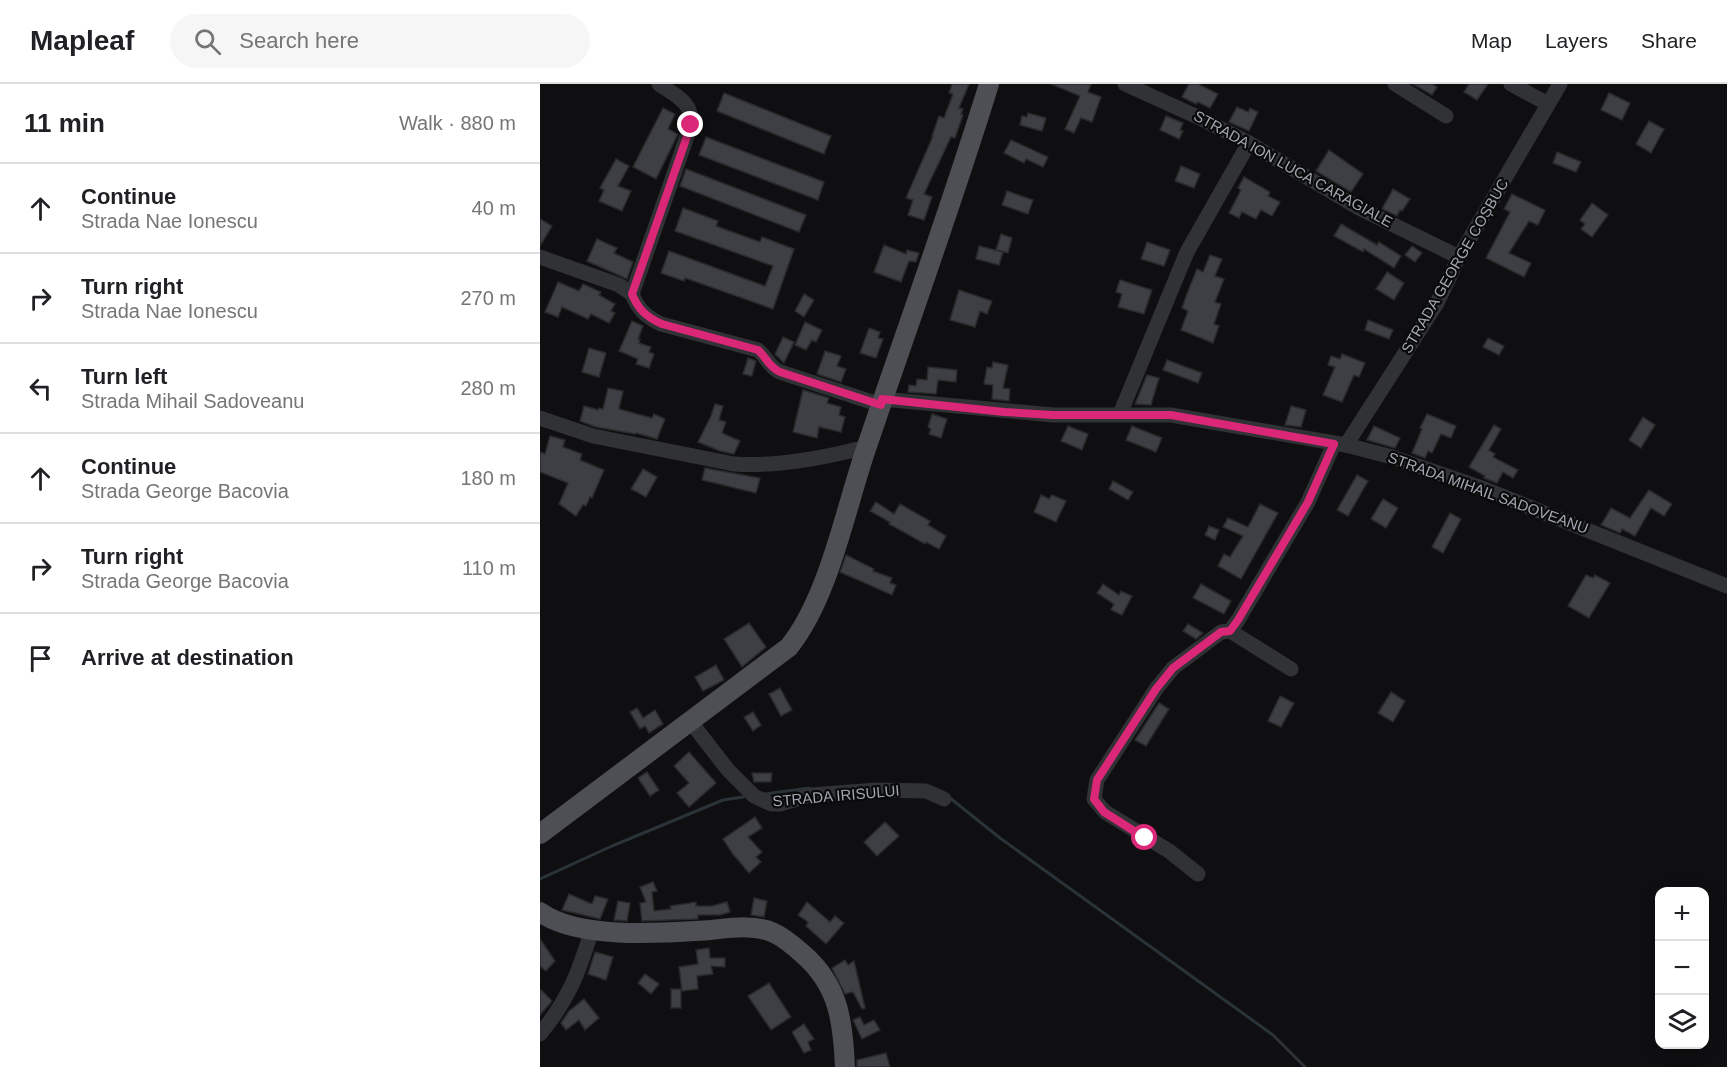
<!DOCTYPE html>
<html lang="en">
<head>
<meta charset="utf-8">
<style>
	body { margin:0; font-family:Helvetica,sans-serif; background:#f6f6f6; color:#202124 }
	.controls { position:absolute; right:18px; bottom:18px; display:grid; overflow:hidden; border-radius:12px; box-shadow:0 3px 15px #0003 }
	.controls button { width:54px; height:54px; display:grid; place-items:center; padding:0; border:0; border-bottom:2px solid #e0e0e0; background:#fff; color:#202124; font:30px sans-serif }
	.stop { position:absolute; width:18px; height:18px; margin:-14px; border:4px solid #db2777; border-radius:50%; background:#fff }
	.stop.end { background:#db2777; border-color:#fff; box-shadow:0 2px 6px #0008 }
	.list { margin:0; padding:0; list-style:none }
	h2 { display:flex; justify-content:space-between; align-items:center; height:78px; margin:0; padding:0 24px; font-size:26px }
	h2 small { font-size:20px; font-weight:400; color:#757577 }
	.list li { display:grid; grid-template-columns:39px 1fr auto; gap:18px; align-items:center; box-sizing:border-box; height:90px; padding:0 24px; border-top:2px solid #e0e0e0 }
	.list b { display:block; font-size:22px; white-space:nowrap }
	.list p { margin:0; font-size:20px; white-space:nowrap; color:#757577 }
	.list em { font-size:20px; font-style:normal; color:#757577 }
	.icon { flex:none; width:33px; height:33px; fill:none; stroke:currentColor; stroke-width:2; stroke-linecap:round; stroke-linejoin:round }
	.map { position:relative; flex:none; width:1187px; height:983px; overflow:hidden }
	header { display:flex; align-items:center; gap:36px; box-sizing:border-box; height:84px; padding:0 30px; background:#fff; border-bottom:2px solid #e0e0e0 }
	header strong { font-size:28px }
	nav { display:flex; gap:33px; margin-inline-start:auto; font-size:21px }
	.search { width:420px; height:54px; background:#f6f6f6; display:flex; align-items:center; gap:15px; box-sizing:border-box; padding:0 21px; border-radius:33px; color:#757577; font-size:22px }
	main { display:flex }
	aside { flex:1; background:#fff }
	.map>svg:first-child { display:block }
</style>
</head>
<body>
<header>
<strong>Mapleaf</strong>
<div class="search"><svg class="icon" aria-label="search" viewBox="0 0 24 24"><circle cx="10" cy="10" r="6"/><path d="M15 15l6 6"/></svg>Search here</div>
<nav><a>Map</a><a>Layers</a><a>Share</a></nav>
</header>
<main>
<aside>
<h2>11 min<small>Walk · 880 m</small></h2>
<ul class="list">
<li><svg class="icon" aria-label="ahead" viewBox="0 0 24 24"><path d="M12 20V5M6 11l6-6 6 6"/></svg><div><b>Continue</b><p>Strada Nae Ionescu</p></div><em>40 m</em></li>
<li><svg class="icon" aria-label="right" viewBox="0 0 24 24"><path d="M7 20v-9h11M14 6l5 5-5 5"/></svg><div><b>Turn right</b><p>Strada Nae Ionescu</p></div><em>270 m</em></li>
<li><svg class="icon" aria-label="left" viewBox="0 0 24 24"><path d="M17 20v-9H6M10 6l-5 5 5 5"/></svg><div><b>Turn left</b><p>Strada Mihail Sadoveanu</p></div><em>280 m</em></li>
<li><svg class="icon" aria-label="ahead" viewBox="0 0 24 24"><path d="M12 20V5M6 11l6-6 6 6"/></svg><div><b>Continue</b><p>Strada George Bacovia</p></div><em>180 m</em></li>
<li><svg class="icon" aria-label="right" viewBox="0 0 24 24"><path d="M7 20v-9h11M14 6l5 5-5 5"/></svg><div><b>Turn right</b><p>Strada George Bacovia</p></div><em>110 m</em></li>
<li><svg class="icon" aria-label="arrive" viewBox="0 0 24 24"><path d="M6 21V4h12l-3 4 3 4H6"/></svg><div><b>Arrive at destination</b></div></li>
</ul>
</aside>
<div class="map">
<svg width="1187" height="983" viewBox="0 0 1187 983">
	<rect width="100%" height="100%" fill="#0f0f11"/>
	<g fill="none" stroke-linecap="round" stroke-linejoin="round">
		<!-- stream -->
		<g stroke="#293338" stroke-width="3">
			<polyline points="225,710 269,704"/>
			<polyline points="410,714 460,754 733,951 765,983"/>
			<polyline points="0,795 72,762 183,716 203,713"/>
		</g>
	</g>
	<!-- building -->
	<g fill="#3e3f44" stroke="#292a2c" stroke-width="1.5">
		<polygon points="412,0 429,0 419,24 423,25 421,30 423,31 415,54 411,53 384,110 392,113 384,136 368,131 373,116 366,114 393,52 392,52 399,32 404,34 413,10 409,9"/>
		<polygon points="511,0 551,0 548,8 561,13 552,38 541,34 534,49 525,45 540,12"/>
		<polygon points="649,0 658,0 678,10 670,24 658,18 656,20 642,13"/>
		<polygon points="873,0 892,0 897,3 892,11"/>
		<polygon points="929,0 948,0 937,16 924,8"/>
		<polygon points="184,9 291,52 284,70 177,27"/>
		<polygon points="1069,9 1090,19 1082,36 1061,26"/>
		<polygon points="697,23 708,28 710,24 718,28 709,47 689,38"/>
		<polygon points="123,24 135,30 128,45 138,50 116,95 93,83"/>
		<polygon points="488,29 506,34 502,47 480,41 482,32 487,33"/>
		<polygon points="626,32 643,39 640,46 643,47 639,55 620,46"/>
		<polygon points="1109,37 1124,45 1111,69 1096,60"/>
		<polygon points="166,53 284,98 278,116 159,71"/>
		<polygon points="471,56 508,73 503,83 486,75 484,79 464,69"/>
		<polygon points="789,66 823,90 811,108 776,87"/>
		<polygon points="1017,68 1041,78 1036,88 1013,79"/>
		<polygon points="76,75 89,82 78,102 91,107 82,127 59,117 64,106 60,104"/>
		<polygon points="641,82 660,90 654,104 635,97"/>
		<polygon points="146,85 266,131 259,148 140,102"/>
		<polygon points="704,93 730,108 728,112 740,118 732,132 721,126 716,135 702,128 699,134 689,129 701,106 698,104"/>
		<polygon points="853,105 870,115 862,127 860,126 857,132 842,125"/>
		<polygon points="467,107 493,116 488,130 462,121"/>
		<polygon points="972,110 1005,126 998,141 989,137 969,169 991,179 984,193 946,174 970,128 964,125"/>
		<polygon points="1052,119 1068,131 1052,153 1041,145 1045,140 1040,136"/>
		<polygon points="143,124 178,137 176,142 220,158 222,153 254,165 233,225 145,194 144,197 121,189 129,167 225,202 233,182 135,147"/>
		<polygon points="0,135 12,142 0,162"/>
		<polygon points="801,140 837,161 839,158 861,172 854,184 824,165 823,168 794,152"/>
		<polygon points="461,150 472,154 468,169 456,166"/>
		<polygon points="57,155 77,164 74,169 93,178 87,195 47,177"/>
		<polygon points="607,158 630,166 624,182 601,175"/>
		<polygon points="344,161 366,170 367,166 379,169 376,178 369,177 361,198 334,188"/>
		<polygon points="439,162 463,168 459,181 436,175"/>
		<polygon points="872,162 882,169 875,178 865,171"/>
		<polygon points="670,171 682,175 675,192 684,195 675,218 681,220 674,240 679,242 673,259 641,246 648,227 642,224 648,207 657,185 663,188"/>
		<polygon points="847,188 864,199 854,216 836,205"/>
		<polygon points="580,196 612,206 604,230 578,223 582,210 576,208"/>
		<polygon points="18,198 39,207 43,200 61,208 59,211 75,220 71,227 75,229 69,239 51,230 48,235 22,223 18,233 5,228"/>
		<polygon points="419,206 452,217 447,230 440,227 435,243 410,236"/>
		<polygon points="264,210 274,216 264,233 255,227"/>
		<polygon points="828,236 853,246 849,255 825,246"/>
		<polygon points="92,237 103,242 98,255 100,255 99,259 111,263 109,268 114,270 109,284 96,280 98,275 79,267"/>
		<polygon points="265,238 282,246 276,258 272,256 266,266 255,261"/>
		<polygon points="329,244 340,248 338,254 343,255 336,274 320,269"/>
		<polygon points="243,253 254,258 244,279 235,270"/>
		<polygon points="948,254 964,262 959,271 943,263"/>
		<polygon points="49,264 66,269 59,293 42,288"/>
		<polygon points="285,267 301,272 297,282 306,285 301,298 277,290"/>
		<polygon points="802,270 825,279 819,293 814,291 802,318 783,311 795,283 788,281 791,272 800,275"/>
		<polygon points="208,274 216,277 212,292 203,290"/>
		<polygon points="627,276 662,289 658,299 623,286"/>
		<polygon points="453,278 468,281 463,304 470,305 469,317 452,315 453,301 444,300 447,283 452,284"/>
		<polygon points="388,283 417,286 416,298 398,296 396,310 368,308 369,301 376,302 377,295 387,296"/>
		<polygon points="607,291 619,294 611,321 595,320"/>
		<polygon points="68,304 83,307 79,325 112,334 114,330 125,335 117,355 96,349 95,350 56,343 40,337 44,322 58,326 59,324 63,325"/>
		<polygon points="263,306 289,314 287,319 301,323 299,331 305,333 301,348 279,343 277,354 253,348"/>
		<polygon points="175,320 183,322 179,336 186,338 182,349 200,357 194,370 180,367 158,358 171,332"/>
		<polygon points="751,322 766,326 761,343 745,341"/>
		<polygon points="392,330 407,335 401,354 389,350 391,345 388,343"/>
		<polygon points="887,330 916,342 911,354 901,350 892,369 888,367 885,374 872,369 882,345 880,344"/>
		<polygon points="1103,333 1115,341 1101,364 1089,356"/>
		<polygon points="954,341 961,345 949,366 955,370 953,373 978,386 973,394 963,388 957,399 944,394 945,392 929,383"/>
		<polygon points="528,342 548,350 542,366 521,357"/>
		<polygon points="592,342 622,354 616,368 586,356"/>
		<polygon points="834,342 860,354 855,364 827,356"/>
		<polygon points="10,352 25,356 23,363 42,370 40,376 64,386 52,414 50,413 46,422 43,421 36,432 19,420 28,399 0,388 0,368 5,370"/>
		<polygon points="165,384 220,394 216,409 162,396"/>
		<polygon points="103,385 117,393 106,413 91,405"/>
		<polygon points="817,391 828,397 808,432 797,426"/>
		<polygon points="573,397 593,408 588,416 569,405"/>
		<polygon points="1109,406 1132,420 1124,432 1111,424 1095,452 1082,445 1080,449 1061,441 1071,424 1090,434"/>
		<polygon points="501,411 509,415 512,411 526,417 516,438 494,428"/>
		<polygon points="843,415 858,424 846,444 831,435"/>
		<polygon points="336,418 354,430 360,420 390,437 388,441 406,452 399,465 386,458 385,460 349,440 350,438 330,427"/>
		<polygon points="720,420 738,429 701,495 678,482 684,470 690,473 703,452 683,443 688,434 708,443"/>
		<polygon points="910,429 921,435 903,469 892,463"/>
		<polygon points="669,442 679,446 675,456 665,451"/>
		<polygon points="306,471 334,485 333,487 352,494 350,499 356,501 352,511 300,488"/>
		<polygon points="1046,491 1053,494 1055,491 1070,499 1049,534 1028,522"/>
		<polygon points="563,500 579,511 581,507 592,512 582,531 571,526 574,520 557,509"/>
		<polygon points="661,500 691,517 684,530 653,514"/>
		<polygon points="209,539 226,563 202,583 184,555"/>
		<polygon points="648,540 663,549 656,555 643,547"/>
		<polygon points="176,581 184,596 163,607 155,593"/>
		<polygon points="240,604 252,626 241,632 229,610"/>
		<polygon points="851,608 865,617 853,638 838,629"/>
		<polygon points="740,612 754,619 741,643 728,637"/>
		<polygon points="619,619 629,625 606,662 595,656"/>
		<polygon points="97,624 103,634 115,626 123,640 109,649 105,642 100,645 90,628"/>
		<polygon points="213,628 221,641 213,647 204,633"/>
		<polygon points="149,668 176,699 149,723 137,709 149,699 134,682"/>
		<polygon points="107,688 119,706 110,712 98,694"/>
		<polygon points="212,689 232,689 231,698 214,698"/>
		<polygon points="215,733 222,744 208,753 222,768 216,773 221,778 209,789 192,769 183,755"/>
		<polygon points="345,738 359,752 337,772 324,758"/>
		<polygon points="113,798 117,807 112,808 114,827 131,825 130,822 156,818 156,822 172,822 187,818 190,828 180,831 158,831 158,835 156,835 102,837 100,819 106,818 100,803"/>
		<polygon points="29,810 52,820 55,812 68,815 60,835 22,826"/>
		<polygon points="214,814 227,817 224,833 211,831"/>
		<polygon points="78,817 90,819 87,837 74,836"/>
		<polygon points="267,818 290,838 295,832 304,839 286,860 266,842 268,838 258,831"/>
		<polygon points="0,855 15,877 6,887 0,882"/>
		<polygon points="169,864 170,874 185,874 185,883 171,882 173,890 157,892 158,905 142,907 139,883 158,880 156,866"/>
		<polygon points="55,868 73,873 66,896 48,890"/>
		<polygon points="305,876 308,881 314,877 325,924 322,925 313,908 305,910 292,884"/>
		<polygon points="105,890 119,900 111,910 98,899"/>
		<polygon points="229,899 251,933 231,946 208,912"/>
		<polygon points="0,905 12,917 0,931"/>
		<rect x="131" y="905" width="10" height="19"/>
		<polygon points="44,915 59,934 45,946 39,936 26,946 21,939 29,927"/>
		<polygon points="320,933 324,941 334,936 340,946 322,955 313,936"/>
		<polygon points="264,940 274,955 268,958 271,966 264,969 252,948"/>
		<polygon points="346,969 350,983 317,983 317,976"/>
	</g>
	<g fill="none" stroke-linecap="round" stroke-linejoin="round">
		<!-- minor -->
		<g stroke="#303235" stroke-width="15">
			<path d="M 119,0 C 136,12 153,18 151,41 L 92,210 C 98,225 106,233 121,240 L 218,266 C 228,274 228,282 240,288 L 341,321"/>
			<polyline points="585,0 662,35 709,59 819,124 919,173"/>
			<polyline points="855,0 906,32"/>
			<polyline points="971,0 1008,20"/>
			<polyline points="0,173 79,201 92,210"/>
			<polyline points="342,315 513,331 631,331 806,361 852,373 942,404 1187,502"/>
			<polyline points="580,330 647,168 709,59"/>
			<path d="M 0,334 L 53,352 L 194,380 C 238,383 284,374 326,363"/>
			<polyline points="806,361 897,219 919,173 1020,0"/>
			<polyline points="690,547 751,585"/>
			<polyline points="150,637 188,686 214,712 231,720 240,720 271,711 337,706 386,707 404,715"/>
			<polyline points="658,790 629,767 565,728 554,715 557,696 616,605 633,584 681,548 690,547 698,536 768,418 794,360"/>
			<path d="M 0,950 C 29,915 39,888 52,845"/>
		</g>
		<!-- major -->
		<g stroke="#4d4f54" stroke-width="20">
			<path d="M 0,750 L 249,563 C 289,513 305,426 326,365 C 367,244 411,123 449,0"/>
			<path d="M 0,828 C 39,856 124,849 171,846 C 190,844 216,840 234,849 C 245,854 255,863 264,871 C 299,902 303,938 305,983"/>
		</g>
	</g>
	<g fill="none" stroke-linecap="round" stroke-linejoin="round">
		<!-- route -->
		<path stroke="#db2777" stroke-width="8" d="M 151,41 L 92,210 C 98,225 106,233 122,240 L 218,266 C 227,274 228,282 240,288 L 341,321 L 342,315 L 464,328 L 513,331 L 631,331 L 794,360 L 768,418 L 698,536 L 690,547 L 681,548 L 633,584 L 616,605 L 557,696 L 554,715 L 564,728 L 605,754"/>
	</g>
	<g text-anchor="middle" stroke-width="4.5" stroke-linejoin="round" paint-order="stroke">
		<!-- street labels -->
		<g font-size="15" fill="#a1a7b1" stroke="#0a0a0b">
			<text transform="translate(753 85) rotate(29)" y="5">STRADA ION LUCA CARAGIALE</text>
			<text transform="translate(915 182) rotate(-60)" y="5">STRADA GEORGE COȘBUC</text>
			<text transform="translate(948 409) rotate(20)" y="5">STRADA MIHAIL SADOVEANU</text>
			<text transform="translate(296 712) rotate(-5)" y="5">STRADA IRISULUI</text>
		</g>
	</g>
</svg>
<div class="controls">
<button>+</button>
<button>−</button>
<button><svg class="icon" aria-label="layers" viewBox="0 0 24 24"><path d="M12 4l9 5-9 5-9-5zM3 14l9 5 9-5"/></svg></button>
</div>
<div class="stop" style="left:605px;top:754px"></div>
<div class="stop end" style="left:151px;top:41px"></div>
</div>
</main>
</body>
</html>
